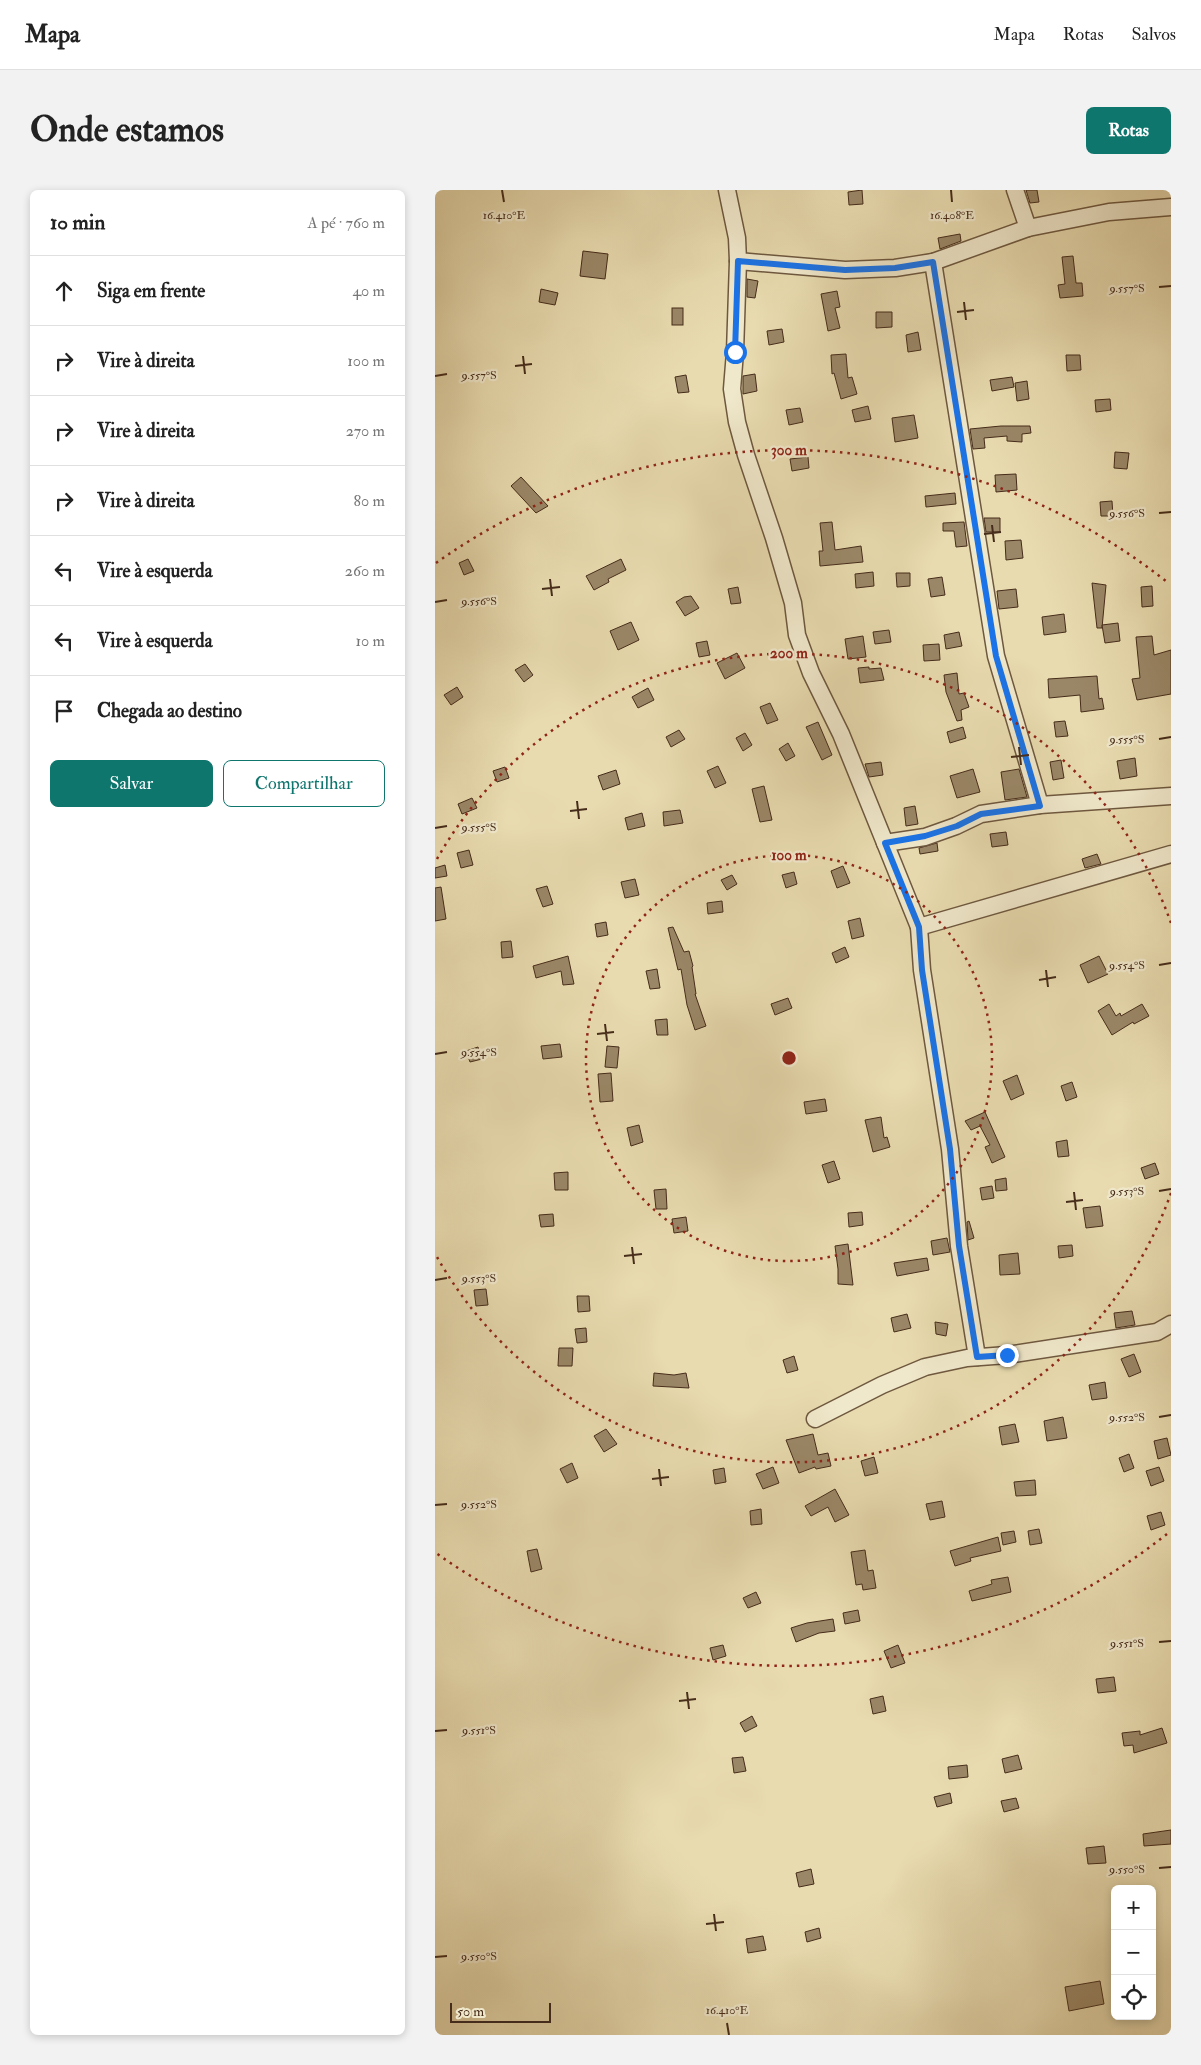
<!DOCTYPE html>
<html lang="pt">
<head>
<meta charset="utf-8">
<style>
	body { margin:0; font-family:"IM FELL Double Pica",serif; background:#f2f2f2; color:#222 }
	.controls { position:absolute; right:15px; bottom:15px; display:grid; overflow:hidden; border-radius:8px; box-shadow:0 2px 8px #0003 }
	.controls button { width:45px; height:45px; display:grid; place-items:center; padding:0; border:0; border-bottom:1px solid #e0e0e0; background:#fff; color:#222; font:25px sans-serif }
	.scale { position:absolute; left:15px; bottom:12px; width:101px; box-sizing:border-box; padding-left:5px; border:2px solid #462c1a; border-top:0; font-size:14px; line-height:18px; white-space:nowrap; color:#462c1a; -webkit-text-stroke:4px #f0e8cb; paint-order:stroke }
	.stop { position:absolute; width:15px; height:15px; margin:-11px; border:4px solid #1a73e8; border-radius:50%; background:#fff }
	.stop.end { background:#1a73e8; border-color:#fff; box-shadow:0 1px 5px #0008 }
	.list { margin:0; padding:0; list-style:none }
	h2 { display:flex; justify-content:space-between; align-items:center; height:65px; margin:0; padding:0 20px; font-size:21px }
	h2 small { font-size:16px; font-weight:400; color:#767676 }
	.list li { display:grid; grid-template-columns:32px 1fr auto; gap:15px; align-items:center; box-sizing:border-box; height:70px; padding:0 20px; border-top:1px solid #e0e0e0 }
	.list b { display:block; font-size:19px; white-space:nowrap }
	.list em { font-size:16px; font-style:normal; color:#767676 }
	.actions { display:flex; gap:10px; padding:15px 20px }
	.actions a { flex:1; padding:11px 0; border:1px solid #0f766e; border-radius:8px; text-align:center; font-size:18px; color:#0f766e }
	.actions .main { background:#0f766e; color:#fff }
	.icon { flex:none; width:28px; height:28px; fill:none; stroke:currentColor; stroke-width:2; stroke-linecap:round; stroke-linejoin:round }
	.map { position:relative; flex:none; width:736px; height:1845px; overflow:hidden; border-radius:8px }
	header { display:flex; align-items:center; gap:30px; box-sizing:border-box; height:70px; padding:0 25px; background:#fff; border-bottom:1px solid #e0e0e0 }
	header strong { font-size:24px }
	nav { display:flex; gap:28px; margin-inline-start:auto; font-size:18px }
	.intro { display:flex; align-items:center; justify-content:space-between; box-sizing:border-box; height:120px; padding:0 30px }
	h1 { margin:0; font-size:35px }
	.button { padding:12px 22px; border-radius:8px; background:#0f766e; color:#fff; font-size:18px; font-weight:700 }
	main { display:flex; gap:30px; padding:0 30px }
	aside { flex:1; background:#fff; border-radius:8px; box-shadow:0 2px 8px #0003 }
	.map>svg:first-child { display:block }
</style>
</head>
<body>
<header>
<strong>Mapa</strong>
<nav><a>Mapa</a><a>Rotas</a><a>Salvos</a></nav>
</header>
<div class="intro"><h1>Onde estamos</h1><a class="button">Rotas</a></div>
<main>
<aside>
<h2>10 min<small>A pé · 760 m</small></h2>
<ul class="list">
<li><svg class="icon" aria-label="ahead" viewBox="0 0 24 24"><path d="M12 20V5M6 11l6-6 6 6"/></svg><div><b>Siga em frente</b></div><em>40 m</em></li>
<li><svg class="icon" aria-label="right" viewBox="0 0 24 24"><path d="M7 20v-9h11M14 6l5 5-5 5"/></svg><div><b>Vire à direita</b></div><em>100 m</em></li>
<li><svg class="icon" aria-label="right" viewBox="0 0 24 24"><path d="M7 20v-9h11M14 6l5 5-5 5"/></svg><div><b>Vire à direita</b></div><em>270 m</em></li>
<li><svg class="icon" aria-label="right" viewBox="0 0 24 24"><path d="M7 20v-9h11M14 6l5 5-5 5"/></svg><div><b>Vire à direita</b></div><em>80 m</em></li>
<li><svg class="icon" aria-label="left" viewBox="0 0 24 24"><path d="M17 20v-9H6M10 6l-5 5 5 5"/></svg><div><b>Vire à esquerda</b></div><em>260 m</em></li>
<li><svg class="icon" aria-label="left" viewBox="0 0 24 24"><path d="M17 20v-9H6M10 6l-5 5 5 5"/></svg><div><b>Vire à esquerda</b></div><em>10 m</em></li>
<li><svg class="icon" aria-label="arrive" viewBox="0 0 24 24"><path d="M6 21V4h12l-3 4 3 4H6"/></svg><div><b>Chegada ao destino</b></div></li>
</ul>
<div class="actions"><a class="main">Salvar</a><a>Compartilhar</a></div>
</aside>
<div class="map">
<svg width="736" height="1845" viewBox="0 0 736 1845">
	<rect width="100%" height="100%" fill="#e8dbaf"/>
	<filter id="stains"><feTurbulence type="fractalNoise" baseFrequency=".004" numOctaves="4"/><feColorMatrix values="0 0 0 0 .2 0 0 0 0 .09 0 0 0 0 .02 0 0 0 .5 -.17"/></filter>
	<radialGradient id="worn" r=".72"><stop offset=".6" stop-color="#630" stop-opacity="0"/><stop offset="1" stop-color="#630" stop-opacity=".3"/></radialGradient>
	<!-- building -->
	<g fill="#9a8767" stroke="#462c1a">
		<polygon points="427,0 428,14 414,15 413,2"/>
		<polygon points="591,0 602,0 604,12 595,13"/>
		<polygon points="525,44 526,51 505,59 503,48"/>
		<polygon points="148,61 173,64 170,89 145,86"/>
		<polygon points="638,66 641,93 647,93 648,106 625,108 623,95 630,94 627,67"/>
		<polygon points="312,89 323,91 320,108 312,107"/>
		<polygon points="106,99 123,103 120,115 104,112"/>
		<polygon points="402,101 405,117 400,118 405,138 393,141 386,104"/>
		<rect x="237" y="118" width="11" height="17"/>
		<polygon points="441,122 457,122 457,137 441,138"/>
		<polygon points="347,139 349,152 334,155 332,141"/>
		<polygon points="483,142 486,160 473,162 471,145"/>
		<polygon points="411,164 413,188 417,187 422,204 406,209 399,183 397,184 396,165"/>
		<polygon points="631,165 645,165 646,180 632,181"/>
		<polygon points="320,184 322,201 308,204 308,186"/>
		<polygon points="251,185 254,202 243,203 240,187"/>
		<polygon points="577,187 579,197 557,201 555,190"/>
		<polygon points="592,191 594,209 582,211 580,193"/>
		<polygon points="675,209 676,220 661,222 660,210"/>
		<polygon points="433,216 436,229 420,232 417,220"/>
		<polygon points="365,218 368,232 354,235 351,220"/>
		<polygon points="479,225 483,248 460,252 457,228"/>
		<polygon points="566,236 595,236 596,243 587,244 587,252 572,251 572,246 549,248 550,258 538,259 535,239"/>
		<polygon points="680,262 694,263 692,279 679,278"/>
		<polygon points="373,267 374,278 357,281 355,269"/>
		<polygon points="581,284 582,300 561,302 560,285"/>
		<polygon points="86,287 113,316 101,323 76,296"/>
		<polygon points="520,303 521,314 491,317 490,306"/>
		<polygon points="677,311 678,326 666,326 665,312"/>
		<polygon points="549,328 565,328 565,342 551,342"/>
		<polygon points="397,332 400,360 426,356 428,372 385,376 384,361 388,361 385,333"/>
		<polygon points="529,332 532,356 521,357 519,341 508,341 508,333"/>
		<polygon points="586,350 588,368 571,370 570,351"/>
		<polygon points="33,369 39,381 29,385 24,373"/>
		<polygon points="186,369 191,380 173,389 174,392 159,400 151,386"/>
		<polygon points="438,382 439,396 421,398 420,384"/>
		<polygon points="461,383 475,383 475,396 462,397"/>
		<polygon points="507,387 510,405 496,407 493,389"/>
		<polygon points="657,393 671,395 667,438 662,438"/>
		<polygon points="717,396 718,416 707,417 706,397"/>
		<polygon points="303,397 306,413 296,414 293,399"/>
		<polygon points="581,399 583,417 564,419 562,401"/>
		<polygon points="256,406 264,418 250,426 241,412 249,407"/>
		<polygon points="629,424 631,442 609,445 607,427"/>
		<polygon points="196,432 204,450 183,460 175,441"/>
		<polygon points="683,433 685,451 670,453 667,435"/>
		<polygon points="454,440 456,452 440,454 438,442"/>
		<polygon points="524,442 527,456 511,459 509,445"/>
		<polygon points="428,446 431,467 413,469 410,449"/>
		<polygon points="717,446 719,465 736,460 736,504 702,510 697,489 705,488 701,447"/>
		<polygon points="272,451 275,465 264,467 261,453"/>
		<polygon points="504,454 505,470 489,471 488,455"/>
		<polygon points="302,463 310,478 290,489 282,473"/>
		<polygon points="90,474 98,485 89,492 80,480"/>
		<polygon points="434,477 434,479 446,478 449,490 425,493 423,478"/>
		<polygon points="522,483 524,504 529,503 534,517 526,520 527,530 522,531 511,502 509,485"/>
		<polygon points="662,486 664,509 667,508 669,519 646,522 645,505 614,508 613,489"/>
		<polygon points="22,497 28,507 16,515 9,505"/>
		<polygon points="213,498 219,510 203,518 197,507"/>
		<polygon points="335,513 343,530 332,534 325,517"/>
		<polygon points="630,531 633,546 621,547 619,532"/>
		<polygon points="383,532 397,565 387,570 371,537"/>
		<polygon points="528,537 531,548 515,553 512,542"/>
		<polygon points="244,540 250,549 236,557 231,547"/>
		<polygon points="310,543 317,555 308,561 301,548"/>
		<polygon points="353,553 360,566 351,571 344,559"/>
		<polygon points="700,568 702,586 685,589 682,571"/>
		<polygon points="626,570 629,588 618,590 615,572"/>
		<polygon points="446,572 448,585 434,587 430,574"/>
		<polygon points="283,576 291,593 280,598 272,581"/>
		<polygon points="70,577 74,588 62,592 58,581"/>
		<polygon points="538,579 545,602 522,608 515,586"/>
		<polygon points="584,579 592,607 570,610 566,582"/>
		<polygon points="181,580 185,594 168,600 163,586"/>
		<polygon points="329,596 337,630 325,632 317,599"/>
		<polygon points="37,608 42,618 27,624 23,614"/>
		<polygon points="480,616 483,634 471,636 469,618"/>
		<polygon points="245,620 248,633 229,636 228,622"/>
		<polygon points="207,623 210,636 193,640 190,628"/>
		<polygon points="571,642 573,655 557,657 555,644"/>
		<polygon points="502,653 503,661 485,664 484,658"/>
		<polygon points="34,660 38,675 26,678 22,663"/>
		<polygon points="662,664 666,674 650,678 647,669"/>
		<polygon points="10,675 12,686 0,688 0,678"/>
		<polygon points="408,676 415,693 402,698 396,681"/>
		<polygon points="359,682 362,694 351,698 347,685"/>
		<polygon points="297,685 302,694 292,700 286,690"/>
		<polygon points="200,689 204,705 190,708 186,692"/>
		<polygon points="112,696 118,714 108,717 101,699"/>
		<polygon points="6,697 11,729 0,731 0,698"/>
		<polygon points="287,711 288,722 273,724 272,713"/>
		<polygon points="425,728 429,746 417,749 413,731"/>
		<polygon points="171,732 173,745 162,747 160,734"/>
		<polygon points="238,737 249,762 254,761 258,776 257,777 261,804 260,804 271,836 260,840 252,815 246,779 243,780 233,738"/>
		<polygon points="76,751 78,767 67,768 66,752"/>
		<polygon points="410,757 414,767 401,773 397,763"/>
		<polygon points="133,766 139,794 128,795 126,781 101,788 98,776"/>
		<polygon points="664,766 673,784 653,793 645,775"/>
		<polygon points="222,779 225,798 215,799 211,781"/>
		<polygon points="353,808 357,818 340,825 336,814"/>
		<polygon points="674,814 681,826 685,823 686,826 707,814 714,826 699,834 698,832 677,845 663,821"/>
		<polygon points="232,829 233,845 222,845 220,830"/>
		<polygon points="125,854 127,867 108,869 106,856"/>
		<polygon points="172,856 184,857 182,878 170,877"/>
		<polygon points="43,857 47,869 35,872 31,861"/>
		<polygon points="176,883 178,911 165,912 163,884"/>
		<polygon points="582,885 589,904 576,910 568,891"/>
		<polygon points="637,892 642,907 631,911 626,896"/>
		<polygon points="390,909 392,921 371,924 369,912"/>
		<polygon points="550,922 570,967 557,973 550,957 555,955 545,936 536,940 530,931"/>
		<polygon points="446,927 449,948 452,947 455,957 438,962 430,930"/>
		<polygon points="204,935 208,952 196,956 192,938"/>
		<polygon points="632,950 634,966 623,967 621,952"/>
		<polygon points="399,971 405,989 393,993 387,975"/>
		<polygon points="720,973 724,984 710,989 706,978"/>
		<polygon points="133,982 133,1000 120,1000 119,983"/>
		<polygon points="571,988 572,1000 561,1001 560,990"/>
		<polygon points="557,996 559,1008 547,1010 545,998"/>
		<polygon points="231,999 232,1019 221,1019 219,1000"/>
		<polygon points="665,1016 668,1036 651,1038 648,1018"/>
		<polygon points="427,1022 428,1035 414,1037 413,1023"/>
		<polygon points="118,1024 119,1036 106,1037 104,1025"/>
		<polygon points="251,1027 253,1041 239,1043 237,1029"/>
		<polygon points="534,1031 539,1048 533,1050 532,1032"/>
		<polygon points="512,1048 515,1062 498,1065 496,1051"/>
		<polygon points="413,1054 418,1095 403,1094 403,1079 400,1056"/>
		<polygon points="637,1055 638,1066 624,1068 623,1056"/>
		<polygon points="583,1063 585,1084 565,1085 564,1065"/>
		<polygon points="492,1068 494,1080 462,1086 459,1073"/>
		<polygon points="51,1099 53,1115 41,1116 39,1100"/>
		<polygon points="142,1106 154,1106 155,1121 143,1122"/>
		<polygon points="697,1121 700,1135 681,1138 679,1123"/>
		<polygon points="472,1124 476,1138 459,1142 456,1128"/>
		<polygon points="500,1132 513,1134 511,1146 501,1144"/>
		<polygon points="151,1138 152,1152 142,1153 140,1139"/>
		<polygon points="124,1158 138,1158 137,1176 123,1176"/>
		<polygon points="699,1164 706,1182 694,1187 686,1169"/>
		<polygon points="359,1166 363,1180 352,1183 348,1170"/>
		<polygon points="219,1183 239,1185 251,1183 254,1198 218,1196"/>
		<polygon points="670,1192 672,1208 657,1210 654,1195"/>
		<polygon points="628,1227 632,1248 612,1251 609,1231"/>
		<polygon points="580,1234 584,1252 567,1255 564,1237"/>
		<polygon points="171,1239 182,1254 169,1262 159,1246"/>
		<polygon points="378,1244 383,1265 393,1263 396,1276 381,1279 380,1277 364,1283 351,1250"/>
		<polygon points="732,1248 736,1265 723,1269 719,1251"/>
		<polygon points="694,1264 699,1278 689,1282 684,1268"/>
		<polygon points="439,1267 443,1283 430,1286 426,1271"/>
		<polygon points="137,1273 143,1288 132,1293 125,1279"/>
		<polygon points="338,1277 344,1293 328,1299 321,1284"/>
		<polygon points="724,1277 729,1291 716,1296 711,1281"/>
		<polygon points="289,1278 291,1292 280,1294 278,1280"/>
		<polygon points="600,1290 601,1305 581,1306 579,1292"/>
		<polygon points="400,1299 414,1325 400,1332 393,1317 376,1326 370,1316"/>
		<polygon points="507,1311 510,1327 495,1330 491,1314"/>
		<polygon points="326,1319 327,1334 316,1335 315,1321"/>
		<polygon points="726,1322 730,1335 716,1340 712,1326"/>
		<polygon points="604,1339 607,1353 595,1355 593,1341"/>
		<polygon points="579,1341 581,1352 568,1355 566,1343"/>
		<polygon points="563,1347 566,1361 535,1368 536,1371 520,1376 515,1361"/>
		<polygon points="102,1359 107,1379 96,1382 92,1361"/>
		<polygon points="430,1360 433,1381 438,1380 441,1398 428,1400 427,1394 421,1395 416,1362"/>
		<polygon points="573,1387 576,1402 537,1411 534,1401 557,1394 556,1390"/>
		<polygon points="321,1402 326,1413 313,1418 308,1408"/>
		<polygon points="423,1420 425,1431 410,1434 408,1423"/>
		<polygon points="398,1429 400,1441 384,1443 361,1452 356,1438 372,1433"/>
		<polygon points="288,1455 291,1466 278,1470 275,1458"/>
		<polygon points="463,1455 470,1473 456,1478 449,1461"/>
		<polygon points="679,1487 681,1501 663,1503 661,1489"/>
		<polygon points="448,1506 451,1521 438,1524 435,1509"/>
		<polygon points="317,1526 322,1536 310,1542 305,1533"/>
		<polygon points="727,1538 732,1553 699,1563 698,1555 689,1556 687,1543 705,1541 705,1545"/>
		<polygon points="583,1565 587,1579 570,1583 567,1569"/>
		<polygon points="308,1567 311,1581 299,1583 297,1568"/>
		<polygon points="532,1575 533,1587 514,1589 513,1577"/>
		<polygon points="515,1603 517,1613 502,1617 499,1607"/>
		<polygon points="581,1608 584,1618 569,1622 566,1611"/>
		<polygon points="736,1640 736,1654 709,1656 708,1644"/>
		<polygon points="669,1656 671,1673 653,1674 651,1658"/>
		<polygon points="376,1679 379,1694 364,1697 361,1683"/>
		<polygon points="384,1738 386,1748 372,1752 370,1742"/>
		<polygon points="328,1746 331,1760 313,1763 311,1749"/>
		<polygon points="665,1791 669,1814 634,1821 630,1797"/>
	</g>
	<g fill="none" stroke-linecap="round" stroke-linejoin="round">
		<defs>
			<g id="minor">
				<polyline points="292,0 302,48 303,71 410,80 460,78 498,72 593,38 674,22 736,17"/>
				<polyline points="580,0 593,38"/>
				<polyline points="303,71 300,162 297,199 302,232 311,265 339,348 358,413 362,445 376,483 406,544 484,737"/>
				<polyline points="498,72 561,466 605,615"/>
				<polyline points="450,653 490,647 521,636 546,624 605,615 736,606"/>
				<polyline points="542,1167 524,1056 515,959 487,780 484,737 736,664"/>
				<polyline points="380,1229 447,1195 490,1177 532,1168 572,1165 722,1142 736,1134"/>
			</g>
		</defs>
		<!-- minor casing -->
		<use href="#minor" stroke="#6e583f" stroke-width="19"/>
		<!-- minor -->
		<use href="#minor" stroke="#f0e8cb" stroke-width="16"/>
	</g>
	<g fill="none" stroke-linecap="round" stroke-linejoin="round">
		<!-- route -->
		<polyline stroke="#1a73e8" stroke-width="6" points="300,162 303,71 410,80 460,78 498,72 561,466 605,616 546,624 522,636 490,646 450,653 484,737 487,780 515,959 524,1056 542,1167 572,1165"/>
	</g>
	<!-- ticks -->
	<path fill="none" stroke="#462c1a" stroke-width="2" d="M 67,0 L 69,12M 516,0 L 517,12M 724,97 L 736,96M 529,112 L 531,130M 522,122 L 539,120M 88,166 L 90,184M 80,176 L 97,174M 0,186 L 12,184M 724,323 L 736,322M 557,335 L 559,352M 549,344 L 566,342M 115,389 L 117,406M 107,399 L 125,397M 0,412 L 12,410M 724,549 L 736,547M 584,557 L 586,575M 576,567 L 594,565M 142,611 L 144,629M 135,621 L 152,619M 0,638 L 12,636M 724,775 L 736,773M 611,780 L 613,797M 604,790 L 621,787M 170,834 L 172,851M 162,844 L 179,842M 0,864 L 12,862M 724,1001 L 736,999M 639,1002 L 641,1020M 631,1012 L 648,1010M 197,1057 L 199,1074M 189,1066 L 207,1064M 0,1090 L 12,1088M 724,1227 L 736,1225M 224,1279 L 226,1296M 217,1289 L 234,1287M 0,1315 L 12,1314M 724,1452 L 736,1451M 252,1502 L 254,1519M 244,1511 L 261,1509M 0,1541 L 12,1540M 724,1678 L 736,1677M 279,1724 L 281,1741M 271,1734 L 289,1732M 0,1767 L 12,1766M 292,1833 L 294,1845"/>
	<!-- distance rings -->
	<g fill="none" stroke="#8f2418" stroke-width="2.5" stroke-dasharray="2.5 5">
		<circle cx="354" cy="868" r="203"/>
		<path d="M736 1003A405 405 0 0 1 2 1067M2 669A405 405 0 0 1 736 733"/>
		<path d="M732 1344A608 608 0 0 1 1 1363M1 373A608 608 0 0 1 732 392"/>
	</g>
	<g font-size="12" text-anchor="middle" fill="#462c1a" stroke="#f0e8cb" stroke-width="4.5" stroke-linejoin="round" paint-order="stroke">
		<text x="69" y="29">16.410°E</text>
		<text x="517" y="29">16.408°E</text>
		<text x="692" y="102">9.557°S</text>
		<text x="44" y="189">9.557°S</text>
		<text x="692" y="327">9.556°S</text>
		<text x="44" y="415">9.556°S</text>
		<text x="692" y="553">9.555°S</text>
		<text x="44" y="641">9.555°S</text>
		<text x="692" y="779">9.554°S</text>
		<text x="44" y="866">9.554°S</text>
		<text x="692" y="1005">9.553°S</text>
		<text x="44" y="1092">9.553°S</text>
		<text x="692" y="1231">9.552°S</text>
		<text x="44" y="1318">9.552°S</text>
		<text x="692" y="1457">9.551°S</text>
		<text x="44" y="1544">9.551°S</text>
		<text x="692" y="1683">9.550°S</text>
		<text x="44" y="1770">9.550°S</text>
		<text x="292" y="1824">16.410°E</text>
	</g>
	<circle cx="354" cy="868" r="8" fill="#8f2418" stroke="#f0e8cb" stroke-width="2.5"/>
	<g font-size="15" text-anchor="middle" font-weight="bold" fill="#8f2418" stroke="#f0e8cb" stroke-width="4.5" stroke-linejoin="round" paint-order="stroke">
		<text x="354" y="265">300 m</text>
		<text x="354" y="468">200 m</text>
		<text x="354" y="670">100 m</text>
	</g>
	<rect width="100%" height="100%" filter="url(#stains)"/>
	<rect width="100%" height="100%" fill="url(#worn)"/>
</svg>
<div class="controls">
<button>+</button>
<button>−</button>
<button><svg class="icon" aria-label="locate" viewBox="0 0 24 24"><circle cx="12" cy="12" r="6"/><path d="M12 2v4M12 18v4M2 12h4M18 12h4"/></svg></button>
</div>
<div class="scale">50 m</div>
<div class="stop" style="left:300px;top:162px"></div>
<div class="stop end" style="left:572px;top:1165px"></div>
</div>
</main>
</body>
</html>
